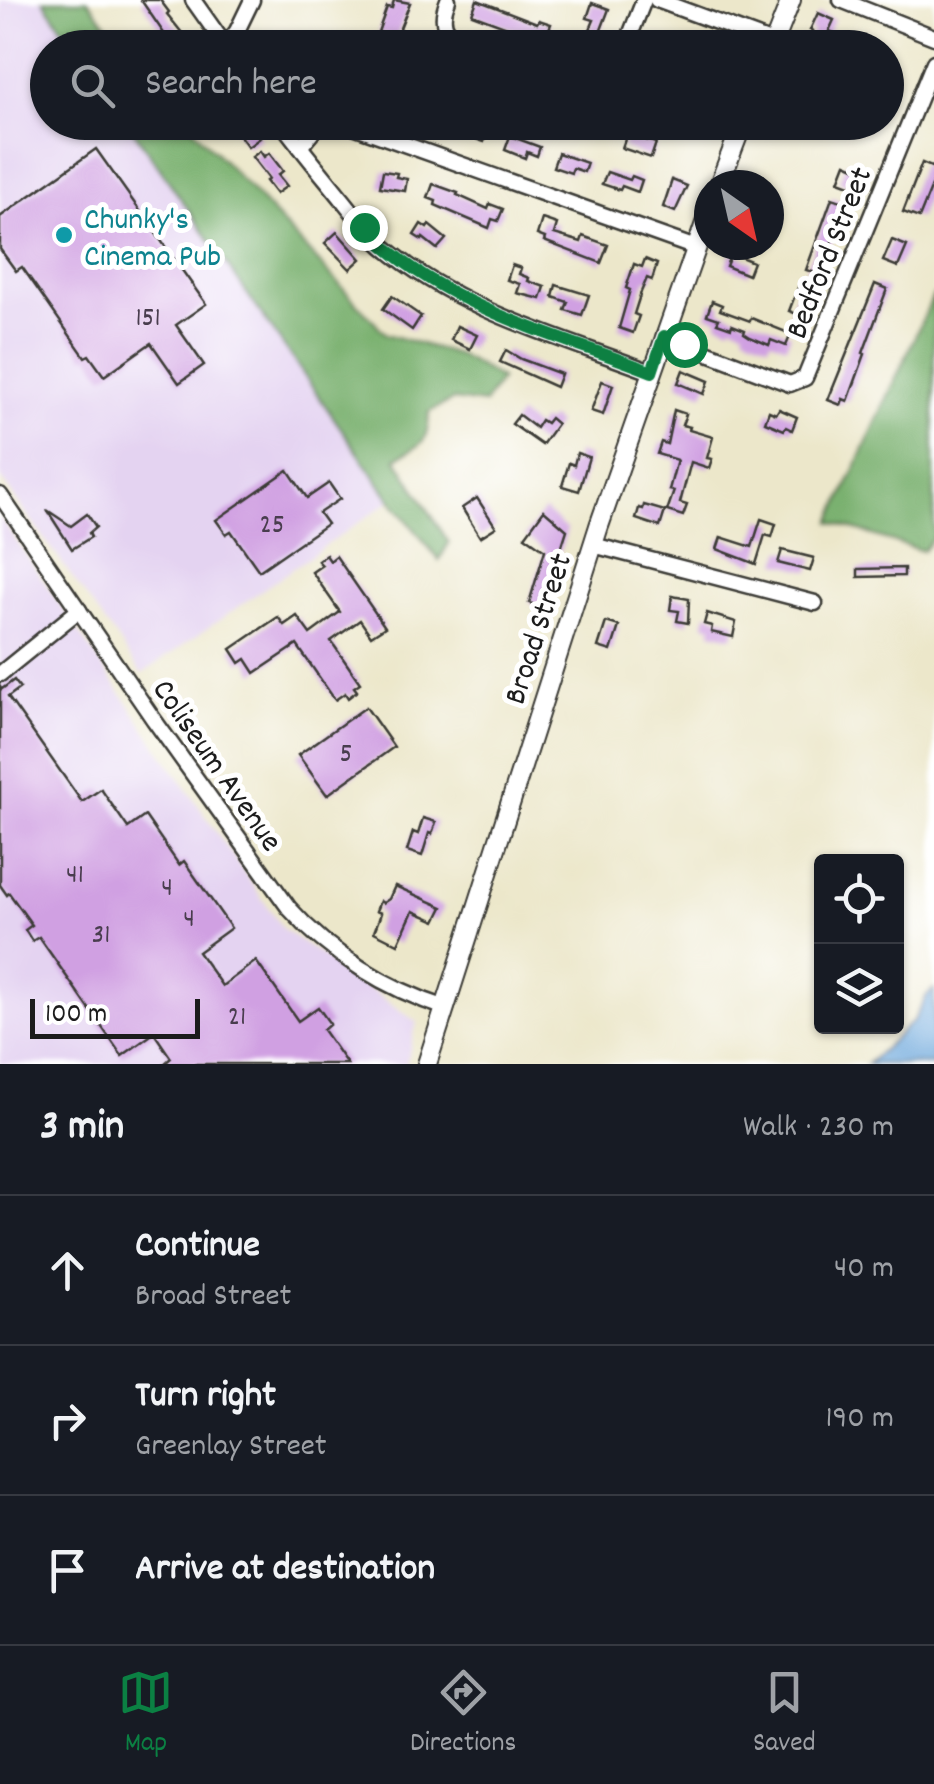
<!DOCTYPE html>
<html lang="en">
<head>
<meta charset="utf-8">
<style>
	body { margin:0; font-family:Dekko,sans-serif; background:#20242c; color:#f1f3f6 }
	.controls { position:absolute; right:30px; bottom:30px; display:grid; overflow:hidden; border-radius:10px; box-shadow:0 2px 8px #0004 }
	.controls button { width:90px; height:90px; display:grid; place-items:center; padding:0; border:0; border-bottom:2px solid #363941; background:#171b24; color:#f1f3f6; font:50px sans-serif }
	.compass { position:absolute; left:694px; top:170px; width:90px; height:90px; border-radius:50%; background:#171b24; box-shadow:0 2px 8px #0004; rotate:146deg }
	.scale { position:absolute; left:30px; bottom:25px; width:170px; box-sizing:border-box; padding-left:10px; border:5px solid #1c1c1c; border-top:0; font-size:28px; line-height:35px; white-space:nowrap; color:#1c1c1c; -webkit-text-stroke:8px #fff; paint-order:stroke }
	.stop { position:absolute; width:30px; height:30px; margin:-22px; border:8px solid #0b8043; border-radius:50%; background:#fff }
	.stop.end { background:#0b8043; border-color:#fff; box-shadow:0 2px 10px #0008 }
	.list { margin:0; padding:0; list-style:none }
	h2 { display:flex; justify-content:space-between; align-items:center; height:130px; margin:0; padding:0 40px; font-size:42px }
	h2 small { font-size:32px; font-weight:400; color:#9ea1a6 }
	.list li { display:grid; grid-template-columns:65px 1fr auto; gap:30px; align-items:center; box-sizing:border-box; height:150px; padding:0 40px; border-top:2px solid #363941 }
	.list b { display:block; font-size:38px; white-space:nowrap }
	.list p { margin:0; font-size:32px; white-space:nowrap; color:#9ea1a6 }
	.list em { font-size:32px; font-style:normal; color:#9ea1a6 }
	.icon { flex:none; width:55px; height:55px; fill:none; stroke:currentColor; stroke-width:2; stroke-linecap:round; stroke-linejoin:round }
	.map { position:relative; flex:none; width:934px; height:1064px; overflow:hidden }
	.search { position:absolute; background:#171b24; box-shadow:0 2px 8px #0004; left:30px; right:30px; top:30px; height:110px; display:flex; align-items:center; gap:25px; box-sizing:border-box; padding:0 35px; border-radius:55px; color:#9ea1a6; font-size:38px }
	.sheet { height:580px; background:#171b24 }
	nav { display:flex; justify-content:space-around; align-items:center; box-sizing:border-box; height:140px; border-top:2px solid #363941; background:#171b24; font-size:28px; color:#9ea1a6 }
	nav a { display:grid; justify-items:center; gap:5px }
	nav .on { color:#0b8043 }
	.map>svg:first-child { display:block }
</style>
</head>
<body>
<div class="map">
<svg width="934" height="1064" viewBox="0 0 934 1064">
	<rect width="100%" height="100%" fill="#fff"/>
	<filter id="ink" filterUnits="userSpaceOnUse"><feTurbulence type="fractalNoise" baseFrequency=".01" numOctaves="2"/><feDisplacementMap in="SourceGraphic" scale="20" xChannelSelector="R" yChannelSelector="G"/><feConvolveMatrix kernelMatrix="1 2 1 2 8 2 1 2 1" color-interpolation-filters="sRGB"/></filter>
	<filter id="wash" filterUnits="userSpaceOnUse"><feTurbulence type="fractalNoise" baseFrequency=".0048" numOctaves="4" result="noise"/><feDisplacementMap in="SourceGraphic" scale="40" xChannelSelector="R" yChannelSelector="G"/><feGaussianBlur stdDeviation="2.25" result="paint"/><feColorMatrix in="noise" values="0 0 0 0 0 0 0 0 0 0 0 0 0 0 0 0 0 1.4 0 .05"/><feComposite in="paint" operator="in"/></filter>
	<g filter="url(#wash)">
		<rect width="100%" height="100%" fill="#ece7ca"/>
		<!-- built -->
		<g fill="#e4d3f1">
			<polygon points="0,0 43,0 76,47 48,48 48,122 128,123 391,500 142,674 0,477"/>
			<polygon points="0,517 283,929 417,1022 406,1064 0,1064"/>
		</g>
		<!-- forest -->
		<g fill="#7ab16f" stroke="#4b6646" stroke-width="2.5">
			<polygon points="43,0 88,0 124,47 76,47"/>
			<path d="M 128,123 L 188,123 L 386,334 L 459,355 L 501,379 L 484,404 L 453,400 L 429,412 C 428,443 423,444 396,458 L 449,543 L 439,560 L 391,500 Z"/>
			<polygon points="934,294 934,537 923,551 831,522"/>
		</g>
		<!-- water -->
		<polygon fill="#69a5da" stroke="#42607b" stroke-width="2.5" points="934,989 934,1064 867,1064 914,1020 927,995"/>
		<g id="blocks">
			<!-- building -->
			<g fill="#d0a0e2">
				<polygon points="141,0 160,0 169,12 167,14 194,48 174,48"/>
				<polygon points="394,0 410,3 396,38 378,32 387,7 392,8"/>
				<polygon points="477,0 537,23 539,20 551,24 546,37 535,34 534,37 472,14"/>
				<polygon points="592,3 609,9 596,43 604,48 562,48 567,33 586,39 594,20 587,18"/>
				<polygon points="818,13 834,20 829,31 834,33 827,48 809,41 813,31 810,30"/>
				<polygon points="230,122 248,122 260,138 248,147"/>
				<polygon points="460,122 477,122 489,127 484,142 457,133"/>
				<polygon points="630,125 649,131 646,140 656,143 651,158 622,148"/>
				<polygon points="510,136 540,147 537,156 527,152 525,158 505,150"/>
				<polygon points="96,149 206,304 176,325 204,365 179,383 151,343 104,376 89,355 85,357 22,267 16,271 0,249 0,217"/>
				<polygon points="260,151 264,157 269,153 283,171 278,175 287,186 276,194 266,181 269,179 252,157"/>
				<polygon points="558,153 587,163 584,172 573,168 571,173 553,167"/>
				<polygon points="846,163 862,170 855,187 839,181"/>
				<polygon points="922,163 934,168 934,181 919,218 903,212"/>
				<polygon points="383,171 397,173 396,177 407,179 405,191 380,187"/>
				<polygon points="607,172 630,180 632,176 642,180 638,192 622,186 620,190 602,184"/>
				<polygon points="672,180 687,186 675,212 663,207"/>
				<polygon points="433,184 458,193 457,195 488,209 490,204 503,209 498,221 492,219 489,228 435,205 436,201 428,198"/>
				<polygon points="832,198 847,203 819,274 806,270"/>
				<polygon points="542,219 557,224 554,234 581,242 583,236 608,245 601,263 544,241 545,238 537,235"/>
				<polygon points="421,224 427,228 429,225 446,239 437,249 423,238 422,240 414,235"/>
				<polygon points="337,232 361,259 350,269 325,243"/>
				<polygon points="892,240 907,246 898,267 883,261"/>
				<polygon points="731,253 753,262 748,275 726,266"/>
				<polygon points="645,259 657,264 652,280 647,278 641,292 634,314 639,316 633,333 619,328 630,290 626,288 634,264 642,267"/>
				<polygon points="512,265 521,268 519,274 529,278 528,281 545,287 541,299 517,293 520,284 507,280"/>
				<polygon points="875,284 887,289 863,353 865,354 848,401 843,399 841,405 828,400"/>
				<polygon points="556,285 589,295 582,315 565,310 568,302 553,297"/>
				<polygon points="799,285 808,289 806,295 810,296 802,316 789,311"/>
				<polygon points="392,296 421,316 412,330 383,309"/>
				<polygon points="712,301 722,305 720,310 750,321 751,318 791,334 786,346 771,340 769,345 750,337 744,333 745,330 732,325 731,328 717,323 719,319 707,315"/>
				<polygon points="457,326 477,335 470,349 451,340"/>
				<polygon points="506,350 521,359 561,374 556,387 500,362"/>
				<polygon points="683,370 709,381 704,394 678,383"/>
				<polygon points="602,381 613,385 603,415 591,411"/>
				<polygon points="779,409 797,417 792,430 786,427 784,430 765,422 769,411 776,414"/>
				<polygon points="674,410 686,414 682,425 690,427 689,430 713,437 707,458 712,459 709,468 691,462 680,503 687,505 683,516 667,511 674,491 669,490 677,460 657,454 661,442 667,444"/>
				<polygon points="519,415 536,428 541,420 546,423 550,418 557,424 542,445 512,424"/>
				<polygon points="577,453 589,457 579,491 562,486 569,463 574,465"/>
				<polygon points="288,470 307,498 329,483 340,499 319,513 327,524 259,571 231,531 226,534 216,520"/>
				<polygon points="477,498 496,527 480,537 462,508"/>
				<polygon points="644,505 665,511 660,527 636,519 639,508 643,509"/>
				<polygon points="47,510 71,526 87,514 96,527 89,533 91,537 72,549"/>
				<polygon points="544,510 567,530 557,561 559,562 542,607 529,603 545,550 525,536"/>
				<polygon points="761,519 776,524 772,537 765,535 756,564 717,549 721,537 752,547"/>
				<polygon points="782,550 814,558 810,571 778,563"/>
				<polygon points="326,555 330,561 336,556 385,627 371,636 360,620 331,641 360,683 354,687 357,691 348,698 345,693 335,700 297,645 255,673 246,659 240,663 231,649 278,617 284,625 297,616 310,634 340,612 312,572 322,565 318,561"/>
				<polygon points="904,568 904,576 858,577 858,569"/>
				<polygon points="672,596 689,599 688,623 677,621 679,611 670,610"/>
				<polygon points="707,613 736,622 733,637 711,632 712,626 704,624"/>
				<polygon points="606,622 619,626 611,651 598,647"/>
				<polygon points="14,680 20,688 8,697 82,802 101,789 128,828 145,816 179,865 184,861 231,928 198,952 222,986 256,961 298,1021 318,1007 330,1024 323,1030 347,1064 164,1064 171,1058 154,1033 122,1056 39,937 32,941 25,930 32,925 9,893 7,895 0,885 0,686 2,689"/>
				<polygon points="366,707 394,747 327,795 298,755"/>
				<polygon points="423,818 436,822 432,834 429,833 422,856 407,851 413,832 418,834"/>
				<polygon points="395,886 443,907 436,921 413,911 398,944 374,932 379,919 381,913 376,911 380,901 383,903 389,899"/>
			</g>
		</g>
	</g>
	<g filter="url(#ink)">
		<use href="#blocks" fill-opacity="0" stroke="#3b3a36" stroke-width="2.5"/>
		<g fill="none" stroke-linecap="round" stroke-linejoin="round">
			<defs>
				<g id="minor">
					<polyline points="193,0 227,48"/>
					<path d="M 448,0 C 434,34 456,38 483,48"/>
					<polyline points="657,0 773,43"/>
					<polyline points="841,0 934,37"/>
					<polyline points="226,45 237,31 252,0"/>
					<polyline points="625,48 644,0"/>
					<path d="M 281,122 C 301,149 322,174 343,200 C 356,216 368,233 383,246 C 460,311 559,337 651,372"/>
					<polyline points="342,122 696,248"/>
					<polyline points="300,147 321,122"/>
					<polyline points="664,336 790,384 805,378 934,62"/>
					<path d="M 0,495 L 154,720 L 289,908 C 330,954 387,989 446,1008"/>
					<polyline points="593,545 815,603"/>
					<polyline points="0,674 79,610"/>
				</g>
				<g id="major">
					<polyline points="772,48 791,0"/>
					<polyline points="719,185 743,122"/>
					<polyline points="427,1064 599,526 709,212"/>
				</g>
			</defs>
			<!-- minor casing -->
			<use href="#minor" stroke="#3b3a36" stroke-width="19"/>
			<!-- major casing -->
			<use href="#major" stroke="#3b3a36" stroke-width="22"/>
			<!-- minor -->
			<use href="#minor" stroke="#fff" stroke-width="14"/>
			<!-- major -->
			<use href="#major" stroke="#fff" stroke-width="18"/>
		</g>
	</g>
	<g fill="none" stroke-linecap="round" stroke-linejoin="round" filter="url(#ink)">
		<!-- route -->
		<path stroke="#0b8043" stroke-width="12" d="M 364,227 C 441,307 552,333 652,372 L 664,336 L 684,344"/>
	</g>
	<!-- markers -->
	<circle fill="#0f9aa8" stroke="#fff" stroke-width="4" cx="64" cy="235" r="10"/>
	<g text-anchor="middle" stroke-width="10" stroke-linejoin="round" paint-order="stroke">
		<!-- number labels -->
		<g font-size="28" fill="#493d4e">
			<text x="148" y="325">151</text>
			<text x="272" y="532">25</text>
			<text x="346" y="761">5</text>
			<text x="75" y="882">41</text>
			<text x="167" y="895">4</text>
			<text x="189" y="926">4</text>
			<text x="101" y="942">31</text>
			<text x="237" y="1024">21</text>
		</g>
		<!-- culture labels -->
		<g font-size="32" fill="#0d838f" stroke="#fff" text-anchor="start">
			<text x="84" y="228">Chunky's<tspan x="84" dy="37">Cinema Pub</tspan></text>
		</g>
		<!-- street labels -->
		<g font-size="32" fill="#1c1c1c" stroke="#fff">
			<text transform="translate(827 252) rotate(-68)" y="11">Bedford Street</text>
			<text transform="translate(536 628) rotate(-72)" y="11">Broad Street</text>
			<text transform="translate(219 764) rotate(55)" y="11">Coliseum Avenue</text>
		</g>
	</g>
</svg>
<div class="controls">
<button><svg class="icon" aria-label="locate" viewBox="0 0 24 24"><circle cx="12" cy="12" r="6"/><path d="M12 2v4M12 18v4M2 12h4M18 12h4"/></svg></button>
<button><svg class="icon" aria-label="layers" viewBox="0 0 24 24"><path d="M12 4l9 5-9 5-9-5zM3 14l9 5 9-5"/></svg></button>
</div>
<svg class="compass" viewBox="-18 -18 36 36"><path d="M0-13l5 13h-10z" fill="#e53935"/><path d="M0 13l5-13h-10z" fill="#9ea1a6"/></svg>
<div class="scale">100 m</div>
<div class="stop" style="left:684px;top:344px"></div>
<div class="stop end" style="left:364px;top:227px"></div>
<div class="search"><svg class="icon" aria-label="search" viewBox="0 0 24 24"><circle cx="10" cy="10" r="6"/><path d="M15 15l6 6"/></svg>Search here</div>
</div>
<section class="sheet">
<h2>3 min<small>Walk · 230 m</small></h2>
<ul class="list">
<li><svg class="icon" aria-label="ahead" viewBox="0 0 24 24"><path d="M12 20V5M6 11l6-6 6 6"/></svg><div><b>Continue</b><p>Broad Street</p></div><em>40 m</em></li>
<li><svg class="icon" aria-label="right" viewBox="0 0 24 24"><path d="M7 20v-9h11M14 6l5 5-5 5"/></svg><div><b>Turn right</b><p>Greenlay Street</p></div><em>190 m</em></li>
<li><svg class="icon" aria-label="arrive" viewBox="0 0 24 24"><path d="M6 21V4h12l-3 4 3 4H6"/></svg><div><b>Arrive at destination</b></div></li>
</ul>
</section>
<nav>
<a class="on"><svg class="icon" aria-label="map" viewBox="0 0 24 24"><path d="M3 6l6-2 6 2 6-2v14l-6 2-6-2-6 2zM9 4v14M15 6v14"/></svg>Map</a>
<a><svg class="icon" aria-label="directions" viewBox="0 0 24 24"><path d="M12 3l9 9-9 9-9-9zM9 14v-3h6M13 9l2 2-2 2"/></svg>Directions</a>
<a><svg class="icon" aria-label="saved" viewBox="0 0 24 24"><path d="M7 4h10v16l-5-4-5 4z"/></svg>Saved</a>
</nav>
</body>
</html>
